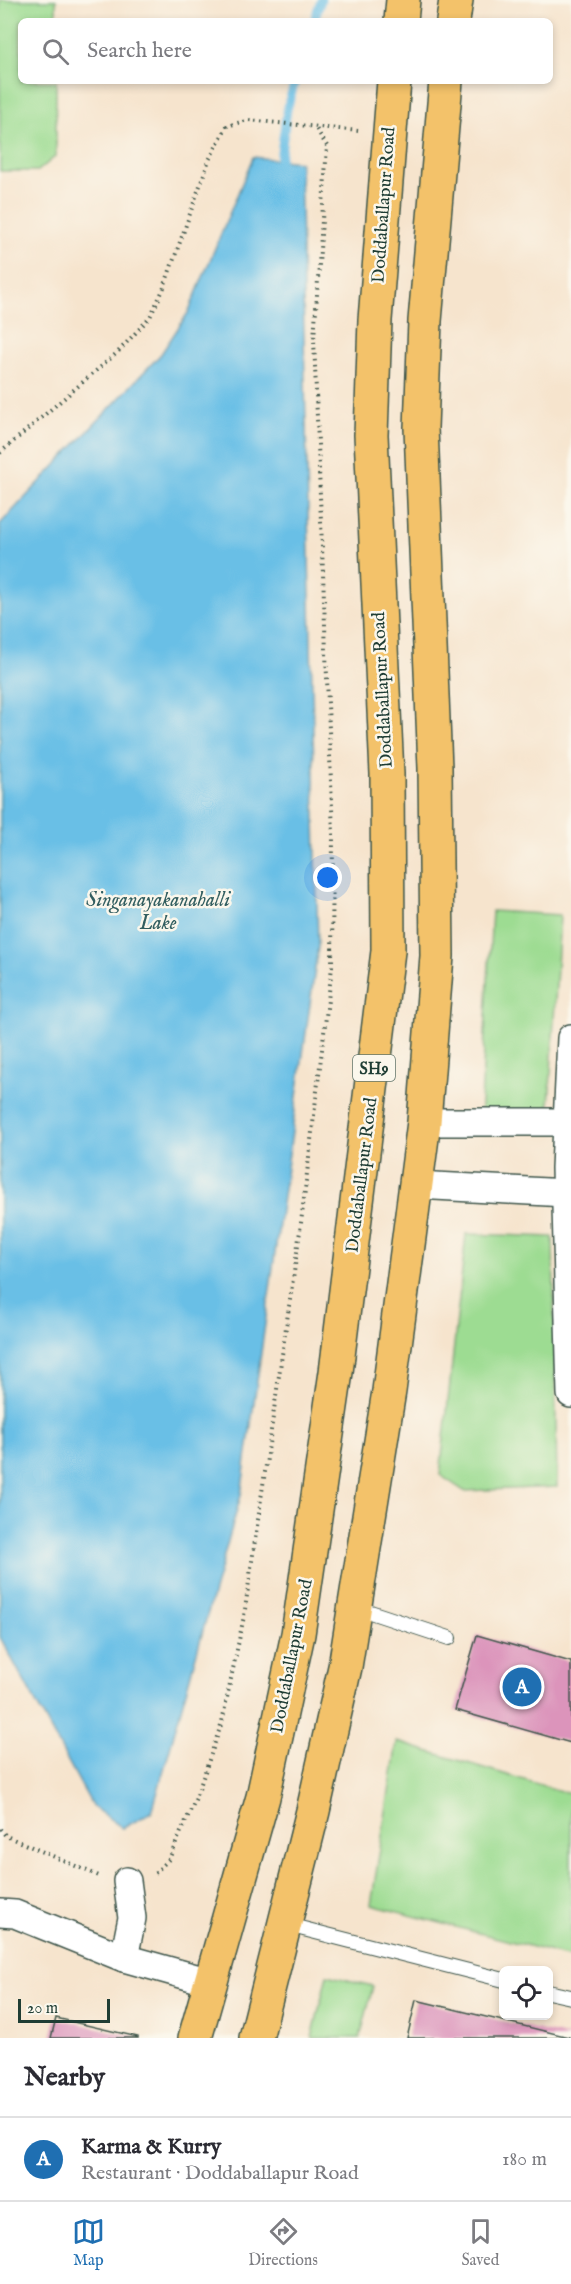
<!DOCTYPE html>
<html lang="en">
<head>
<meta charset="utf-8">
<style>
	body { margin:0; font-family:"IM FELL English",serif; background:#f7f7f7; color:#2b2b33 }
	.controls { position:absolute; right:18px; bottom:18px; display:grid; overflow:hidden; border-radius:9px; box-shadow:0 3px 9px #0003 }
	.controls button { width:54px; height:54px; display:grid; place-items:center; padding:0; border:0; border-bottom:2px solid #e1e1e2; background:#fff; color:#2b2b33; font:30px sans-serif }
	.scale { position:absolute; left:18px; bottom:15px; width:92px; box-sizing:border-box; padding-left:6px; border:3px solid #1f3d34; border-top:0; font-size:16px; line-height:21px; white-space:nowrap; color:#1f3d34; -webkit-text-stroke:4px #fbf7ec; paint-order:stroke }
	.you { position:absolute; left:328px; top:878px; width:21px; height:21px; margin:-15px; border:4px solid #fff; border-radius:50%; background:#1a73e8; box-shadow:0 0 0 9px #1a73e833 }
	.badge { display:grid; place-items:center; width:39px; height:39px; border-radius:50%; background:#1f6fb2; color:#fff; font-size:20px; font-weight:700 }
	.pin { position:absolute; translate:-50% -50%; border:3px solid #fff; box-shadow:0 2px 6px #0006 }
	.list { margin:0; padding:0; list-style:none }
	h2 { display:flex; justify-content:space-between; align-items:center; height:78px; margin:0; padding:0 24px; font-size:26px }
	h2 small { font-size:20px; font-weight:400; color:#7c7c81 }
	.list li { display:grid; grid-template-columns:39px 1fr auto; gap:18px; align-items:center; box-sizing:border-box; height:84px; padding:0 24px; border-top:2px solid #e1e1e2 }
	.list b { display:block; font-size:22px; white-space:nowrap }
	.list p { margin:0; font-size:20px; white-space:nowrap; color:#7c7c81 }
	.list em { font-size:20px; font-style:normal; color:#7c7c81 }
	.icon { flex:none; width:33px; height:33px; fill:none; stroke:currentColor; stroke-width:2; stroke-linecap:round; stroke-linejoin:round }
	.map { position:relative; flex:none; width:571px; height:2038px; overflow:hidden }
	.search { position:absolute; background:#fff; box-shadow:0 3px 9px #0003; left:18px; right:18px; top:18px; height:66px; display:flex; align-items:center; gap:15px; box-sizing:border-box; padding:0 21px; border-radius:9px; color:#7c7c81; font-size:22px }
	.sheet { height:162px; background:#fff }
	nav { display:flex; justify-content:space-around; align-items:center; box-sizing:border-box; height:84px; border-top:2px solid #e1e1e2; background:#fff; font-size:16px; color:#7c7c81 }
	nav a { display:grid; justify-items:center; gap:3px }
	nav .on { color:#1f6fb2 }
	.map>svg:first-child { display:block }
</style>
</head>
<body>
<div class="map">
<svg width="571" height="2038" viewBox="0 0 571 2038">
	<rect width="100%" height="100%" fill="#fbf7ec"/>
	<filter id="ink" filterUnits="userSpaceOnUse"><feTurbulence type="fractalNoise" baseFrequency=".0167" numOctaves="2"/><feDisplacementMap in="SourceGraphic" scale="12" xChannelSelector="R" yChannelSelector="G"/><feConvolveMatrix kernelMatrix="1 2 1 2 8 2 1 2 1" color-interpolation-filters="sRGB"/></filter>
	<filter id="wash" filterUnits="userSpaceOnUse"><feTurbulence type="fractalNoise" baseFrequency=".008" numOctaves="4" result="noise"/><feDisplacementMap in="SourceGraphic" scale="24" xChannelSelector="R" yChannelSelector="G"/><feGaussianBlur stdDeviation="1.35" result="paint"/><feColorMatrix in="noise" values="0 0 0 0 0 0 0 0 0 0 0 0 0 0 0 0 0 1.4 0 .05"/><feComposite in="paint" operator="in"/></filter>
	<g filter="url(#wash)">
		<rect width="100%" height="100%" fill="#f6e4cd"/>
		<!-- green -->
		<g fill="#9ddc92" stroke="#5e8c63" stroke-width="1.5">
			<polygon points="0,0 56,0 56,21 21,21 21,81 56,81 56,156 38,171 0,171"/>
			<polygon points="492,911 560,915 548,1124 480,1120"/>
			<polygon points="466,1234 553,1237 557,1487 464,1491 440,1475"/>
			<polygon points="397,1742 571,1794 571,1957 371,1905"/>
			<polygon points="327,1975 373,1986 360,2038 312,2038"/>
		</g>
		<!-- water -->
		<polygon fill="#69bfe6" stroke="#447e8d" stroke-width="1.5" points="253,157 300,162 318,947 241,1495 152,1812 123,1828 93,1807 0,1637 0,524 161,354 188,313"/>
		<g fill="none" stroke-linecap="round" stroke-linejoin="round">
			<!-- stream -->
			<g stroke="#69bfe6" stroke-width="9">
				<polyline points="314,21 321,0"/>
				<polyline points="280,160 287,109 295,81"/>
			</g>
		</g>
		<g id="blocks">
			<!-- building -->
			<g fill="#dc94bb">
				<polygon points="477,1635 571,1662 571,1743 455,1710"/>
				<polygon points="416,2000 569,2037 569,2038 407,2038"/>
				<polygon points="56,2018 138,2037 138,2038 51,2038"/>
			</g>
		</g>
	</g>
	<g filter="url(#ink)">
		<use href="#blocks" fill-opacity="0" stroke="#3f564b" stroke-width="1.5"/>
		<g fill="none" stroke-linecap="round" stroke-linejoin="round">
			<defs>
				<g id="service">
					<polyline points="355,1607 449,1638"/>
					<polyline points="284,1924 504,1980"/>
					<polyline points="548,1992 571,1997"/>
				</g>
				<g id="minor">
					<polyline points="571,1038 565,1168 571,1394"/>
					<polyline points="424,1122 567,1122"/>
					<polyline points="416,1185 566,1193"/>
					<polyline points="0,1913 15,1914 124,1958 210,1982"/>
					<polyline points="124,1958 132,1918 127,1881"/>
				</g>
				<g id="primary">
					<polyline points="401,21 403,0"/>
					<polyline points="453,21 456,0"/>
					<polyline points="195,2038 263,1797 298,1634 336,1372 388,951 387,774 371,435 375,320 394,81"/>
					<polyline points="256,2038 313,1811 345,1667 389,1391 424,1122 437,956 435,768 421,428 425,321 446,81"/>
				</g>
			</defs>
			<!-- service casing -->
			<use href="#service" stroke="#3f564b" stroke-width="16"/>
			<!-- minor casing -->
			<use href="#minor" stroke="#3f564b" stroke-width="30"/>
			<!-- primary casing -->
			<use href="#primary" stroke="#3f564b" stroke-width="36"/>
			<!-- path -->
			<g stroke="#3f564b" stroke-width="4" stroke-dasharray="1.5 4.5" stroke-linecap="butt">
				<polyline points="0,453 118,352 150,317 163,290 209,160 227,126 248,120 359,131"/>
				<polyline points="0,1829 6,1836 99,1876"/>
				<polyline points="155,1873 169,1859 196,1798 222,1722 244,1616 300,1231 332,967 333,834 314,339 327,146 315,127"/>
			</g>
			<!-- service -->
			<use href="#service" stroke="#fff" stroke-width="14"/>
			<!-- minor -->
			<use href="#minor" stroke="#fff" stroke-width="27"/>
			<!-- primary -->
			<use href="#primary" stroke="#f3c26a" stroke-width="33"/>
		</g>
	</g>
	<g text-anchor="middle" stroke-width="5" stroke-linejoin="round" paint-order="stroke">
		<!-- shield labels -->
		<rect fill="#fbf7ec" stroke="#61756b" stroke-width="1.5" x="353" y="1055" width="42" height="26" rx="4.5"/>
		<g font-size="16" font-weight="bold" fill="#1f3d34">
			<text x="374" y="1074">SH9</text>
		</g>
		<!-- street labels -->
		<g font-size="18" fill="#1f3d34" stroke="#fbf7ec">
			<text transform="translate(383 205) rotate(-86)" y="6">Doddaballapur Road</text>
			<text transform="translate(382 690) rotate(-93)" y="6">Doddaballapur Road</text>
			<text transform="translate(361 1175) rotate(-83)" y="6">Doddaballapur Road</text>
			<text transform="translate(291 1656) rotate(-79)" y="6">Doddaballapur Road</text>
		</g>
		<!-- water labels -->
		<g font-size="20" font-style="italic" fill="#325e60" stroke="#fbf7ec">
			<text x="158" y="906">Singanayakanahalli<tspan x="158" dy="23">Lake</tspan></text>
		</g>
	</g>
</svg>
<div class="controls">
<button><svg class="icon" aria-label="locate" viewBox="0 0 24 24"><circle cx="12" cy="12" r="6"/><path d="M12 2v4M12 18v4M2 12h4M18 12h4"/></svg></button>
</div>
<div class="scale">20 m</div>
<div class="you"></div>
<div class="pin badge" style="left:522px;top:1687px">A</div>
<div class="search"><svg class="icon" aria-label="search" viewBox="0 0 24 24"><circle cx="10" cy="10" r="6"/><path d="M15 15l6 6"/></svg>Search here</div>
</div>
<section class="sheet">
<h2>Nearby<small></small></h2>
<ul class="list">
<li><span class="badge">A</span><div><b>Karma &amp; Kurry</b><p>Restaurant · Doddaballapur Road</p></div><em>180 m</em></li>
</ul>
</section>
<nav>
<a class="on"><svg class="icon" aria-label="map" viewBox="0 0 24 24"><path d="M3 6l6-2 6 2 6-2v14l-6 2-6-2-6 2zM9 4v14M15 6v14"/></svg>Map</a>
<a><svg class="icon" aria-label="directions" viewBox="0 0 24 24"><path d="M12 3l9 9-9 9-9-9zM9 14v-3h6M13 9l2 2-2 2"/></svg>Directions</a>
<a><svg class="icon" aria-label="saved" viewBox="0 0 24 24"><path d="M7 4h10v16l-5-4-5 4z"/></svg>Saved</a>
</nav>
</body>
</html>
